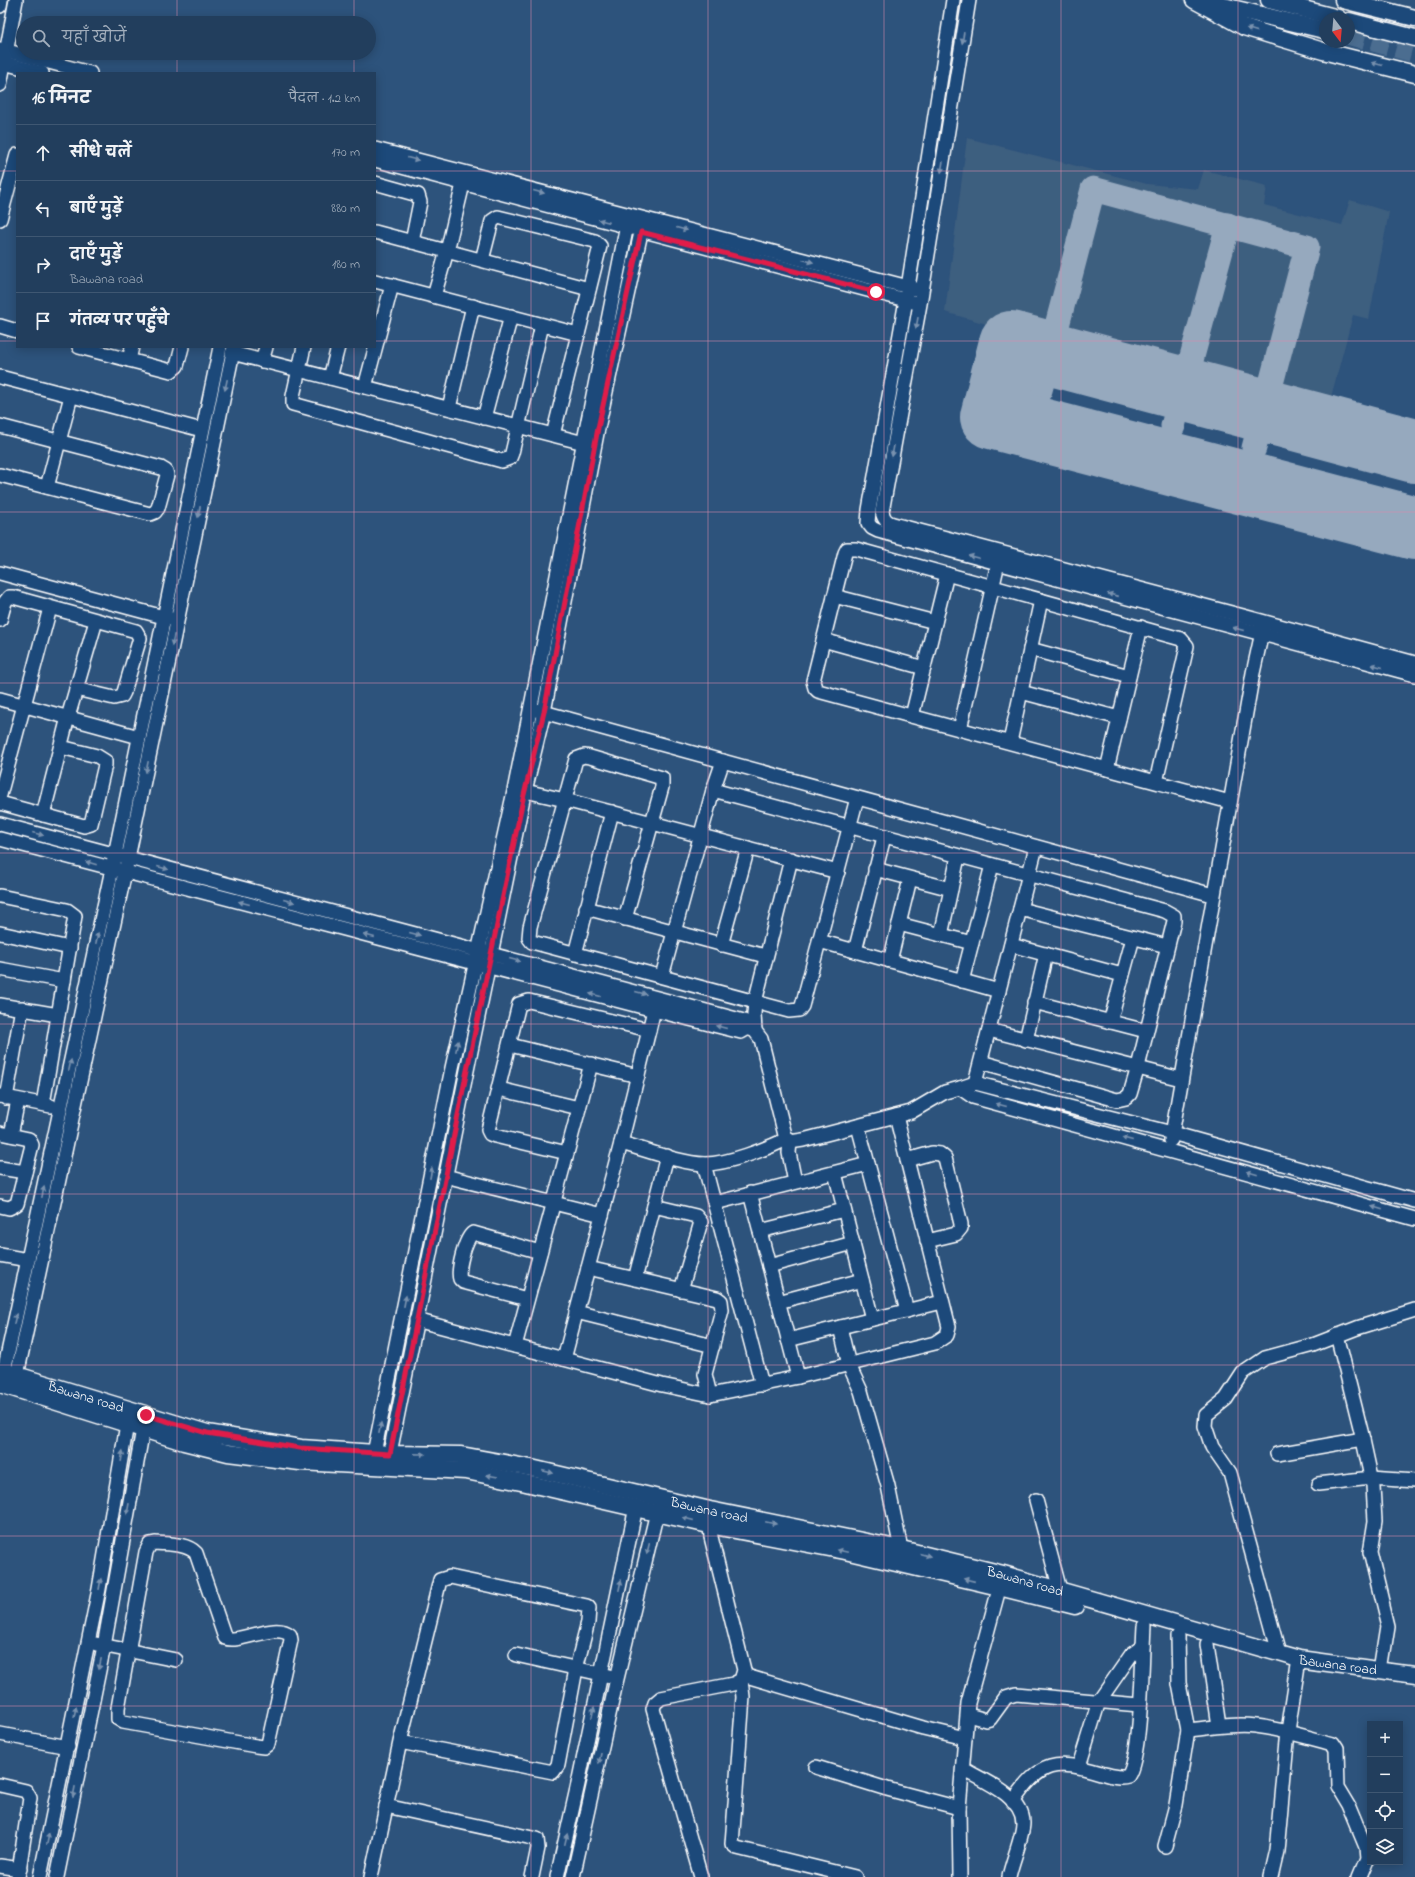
<!DOCTYPE html>
<html lang="hi">
<head>
<meta charset="utf-8">
<style>
	body { margin:0; font-family:"Indie Flower","Playpen Sans Deva",sans-serif; background:#2a4563; color:#f1f3f6 }
	.controls { position:absolute; right:12px; bottom:12px; display:grid; overflow:hidden; border-radius:0px; box-shadow:0 2px 10px #0003 }
	.controls button { width:36px; height:36px; display:grid; place-items:center; padding:0; border:0; border-bottom:1px solid #3f5772; background:#223e5d; color:#f1f3f6; font:20px sans-serif }
	.compass { position:absolute; left:1319px; top:12px; width:36px; height:36px; border-radius:50%; background:#223e5d; box-shadow:0 2px 10px #0003; rotate:164deg }
	.stop { position:absolute; width:12px; height:12px; margin:-9px; border:3px solid #e11d48; border-radius:50%; background:#fff }
	.stop.end { background:#e11d48; border-color:#fff; box-shadow:0 1px 4px #0008 }
	.list { margin:0; padding:0; list-style:none }
	h2 { display:flex; justify-content:space-between; align-items:center; height:52px; margin:0; padding:0 16px; font-size:17px }
	h2 small { font-size:13px; font-weight:400; color:#a2aebc }
	.list li { display:grid; grid-template-columns:26px 1fr auto; gap:12px; align-items:center; box-sizing:border-box; height:56px; padding:0 16px; border-top:1px solid #3f5772 }
	.list b { display:block; font-size:15px; white-space:nowrap }
	.list p { margin:0; font-size:13px; white-space:nowrap; color:#a2aebc }
	.list em { font-size:13px; font-style:normal; color:#a2aebc }
	.icon { flex:none; width:22px; height:22px; fill:none; stroke:currentColor; stroke-width:2; stroke-linecap:round; stroke-linejoin:round }
	.map { position:relative; flex:none; width:1415px; height:1877px; overflow:hidden }
	.search { position:absolute; background:#223e5d; box-shadow:0 2px 10px #0003; left:16px; top:16px; width:360px; height:44px; display:flex; align-items:center; gap:10px; box-sizing:border-box; padding:0 14px; border-radius:22px; color:#a2aebc; font-size:15px }
	.panel { position:absolute; background:#223e5d; box-shadow:0 2px 10px #0003; left:16px; top:72px; width:360px; height:276px; border-radius:0px }
	.map>svg:first-child { display:block }
</style>
</head>
<body>
<div class="map">
<svg width="1415" height="1877" viewBox="0 0 1415 1877">
	<rect width="100%" height="100%" fill="#2d537c"/>
	<filter id="ink" filterUnits="userSpaceOnUse"><feTurbulence type="fractalNoise" baseFrequency=".025" numOctaves="2"/><feDisplacementMap in="SourceGraphic" scale="8" xChannelSelector="R" yChannelSelector="G"/><feConvolveMatrix kernelMatrix="1 2 1 2 8 2 1 2 1" color-interpolation-filters="sRGB"/></filter>
	<g filter="url(#ink)">
		<!-- built -->
		<polygon fill="#3e5e7f" points="967,138 1147,184 1198,189 1204,170 1267,186 1264,205 1342,225 1350,200 1389,212 1369,319 1353,315 1327,412 1299,405 1294,406 1289,410 1286,416 1249,406 1249,398 1245,390 1226,385 1219,386 1213,390 1210,396 1164,384 1165,379 1164,374 1158,368 1097,352 1090,351 1083,355 1080,361 1028,347 1026,339 1021,334 945,312"/>
		<g fill="none" stroke-linecap="round" stroke-linejoin="round">
			<!-- taxiway -->
			<g stroke="#96a9be" stroke-width="25">
				<polyline points="1040,390 1093,189 1307,247 1254,448"/>
				<polyline points="1173,426 1228,225"/>
			</g>
			<!-- runway -->
			<polyline stroke="#96a9be" stroke-width="64" points="1415,451 1011,343 992,417 1415,528"/>
			<!-- major-tunnel -->
			<polyline stroke="#4c6d90" stroke-width="16" stroke-dasharray="16 8" stroke-linecap="butt" points="1349,37 1415,55"/>
			<defs>
				<g id="minor">
					<polyline points="953,0 906,300 869,510 868,523 872,528 878,531 1415,675"/>
					<path d="M 969,0 L 920,304 L 882,512 C 884,519 886,522 893,524 L 1243,616 L 1415,663"/>
					<polyline points="0,6 1,0"/>
					<polyline points="0,49 90,73"/>
					<polyline points="0,62 42,73"/>
					<polyline points="0,85 16,0"/>
					<polyline points="375,149 916,289"/>
					<polyline points="375,160 913,302"/>
					<polyline points="375,183 418,195 420,202 412,242"/>
					<polyline points="0,219 17,155"/>
					<polyline points="375,232 589,289"/>
					<polyline points="482,260 492,221 498,217 595,241 600,246 553,435"/>
					<polyline points="375,281 578,334"/>
					<polyline points="434,296 447,251 463,184"/>
					<polyline points="0,326 17,331"/>
					<polyline points="79,347 171,371 177,366 182,347"/>
					<polyline points="304,347 293,396 293,404 502,461 510,458 512,453 542,325"/>
					<polyline points="232,353 584,443"/>
					<polyline points="129,360 132,347"/>
					<polyline points="262,361 266,347"/>
					<polyline points="0,377 202,430"/>
					<polyline points="330,378 338,347"/>
					<polyline points="365,387 392,285"/>
					<polyline points="449,408 473,306"/>
					<polyline points="484,418 511,316"/>
					<polyline points="0,426 161,468 166,471 167,475 158,508 155,512 150,514 0,475"/>
					<polyline points="47,487 71,396"/>
					<polyline points="0,573 171,619"/>
					<polyline points="834,596 935,622"/>
					<polyline points="0,620 5,602 9,597 13,597 136,631 140,638 124,692 122,696 114,698 76,689"/>
					<polyline points="823,640 924,668"/>
					<polyline points="1030,649 1129,676"/>
					<polyline points="1021,692 1119,718"/>
					<polyline points="0,699 139,737"/>
					<polyline points="536,710 1213,895"/>
					<polyline points="912,716 947,574"/>
					<polyline points="960,729 998,563"/>
					<polyline points="1010,742 1041,600"/>
					<polyline points="1107,769 1141,627"/>
					<polyline points="1156,782 1186,651 1187,646 1181,639 856,549 847,549 845,553 813,681 815,688 818,691 1230,802"/>
					<polyline points="713,790 1165,911 1174,916 1174,921 1138,1067 1130,1094 1126,1098 1117,1100 981,1062"/>
					<polyline points="525,791 565,800 838,872"/>
					<polyline points="0,795 50,608"/>
					<polyline points="0,803 84,826 91,824 105,765 105,761 97,756 61,747"/>
					<polyline points="43,815 68,717 96,621"/>
					<polyline points="0,824 744,1021 748,1028 741,1032 654,1010 0,839"/>
					<polyline points="875,869 951,889"/>
					<polyline points="0,896 67,910 75,916 43,1104"/>
					<polyline points="586,908 765,956"/>
					<polyline points="1020,909 1167,946"/>
					<polyline points="625,919 662,787 662,778 590,757 584,756 576,759 530,927 529,938 532,942 789,1011 799,1010 802,1006 857,798"/>
					<polyline points="899,924 972,943"/>
					<polyline points="0,933 70,948"/>
					<polyline points="941,935 958,857"/>
					<polyline points="819,941 999,991"/>
					<polyline points="721,945 748,848"/>
					<polyline points="1011,945 1122,975"/>
					<polyline points="855,951 884,837"/>
					<polyline points="575,954 612,812"/>
					<polyline points="890,961 910,879"/>
					<polyline points="0,969 64,981"/>
					<polyline points="662,976 713,790 723,761"/>
					<polyline points="962,981 992,865"/>
					<polyline points="1034,1002 1146,1031"/>
					<polyline points="0,1005 58,1015"/>
					<polyline points="1110,1022 1133,938"/>
					<polyline points="748,1028 755,1031 761,1039 785,1135 790,1142 803,1140 911,1112 945,1092 960,1088"/>
					<polyline points="989,1030 1181,1079"/>
					<polyline points="755,1031 754,1014 755,1002 791,859"/>
					<polyline points="1026,1040 1046,954"/>
					<polyline points="510,1045 638,1076"/>
					<polyline points="975,1083 1036,847"/>
					<polyline points="499,1089 579,1108"/>
					<polyline points="0,1096 51,1106"/>
					<polyline points="6,1098 22,1008"/>
					<polyline points="858,1126 907,1311"/>
					<polyline points="0,1133 29,1139 32,1145 17,1204 9,1208 0,1206"/>
					<polyline points="11,1135 18,1100"/>
					<polyline points="1171,1140 1253,673 1263,628"/>
					<polyline points="790,1142 789,1153 795,1182"/>
					<path d="M 621,1143 C 647,1150 679,1163 705,1164 C 728,1164 766,1149 787,1139"/>
					<polyline points="567,1153 495,1136 490,1134 488,1130 519,1004 529,1001 649,1030"/>
					<polyline points="907,1160 932,1153 940,1154 945,1158 961,1224 961,1228 956,1234 927,1241"/>
					<polyline points="704,1164 762,1385"/>
					<polyline points="0,1168 25,1172"/>
					<polyline points="835,1173 872,1319"/>
					<polyline points="445,1176 602,1215"/>
					<polyline points="750,1193 798,1377"/>
					<polyline points="1415,1201 1172,1133 975,1083 960,1088 973,1097 1415,1219"/>
					<polyline points="715,1203 868,1164"/>
					<polyline points="654,1206 696,1216 701,1222 681,1290"/>
					<polyline points="760,1231 844,1210"/>
					<polyline points="0,1255 28,1260"/>
					<polyline points="769,1266 853,1243"/>
					<polyline points="588,1268 717,1298 721,1301 722,1310 705,1374 710,1395"/>
					<polyline points="635,1279 667,1156"/>
					<path d="M 527,1299 L 463,1282 L 460,1279 C 457,1271 465,1238 473,1233 L 540,1252"/>
					<polyline points="778,1302 862,1280"/>
					<polyline points="576,1312 713,1346"/>
					<polyline points="416,1320 662,1385 710,1395 798,1377 935,1343 947,1335 949,1327 896,1116"/>
					<polyline points="840,1327 849,1365 861,1391 888,1486 901,1549"/>
					<polyline points="1337,1335 1361,1431 1373,1486 1375,1521 1370,1552 1388,1626 1381,1670"/>
					<polyline points="788,1340 942,1302"/>
					<polyline points="515,1346 591,1064"/>
					<polyline points="564,1359 621,1143 654,1010"/>
					<polyline points="4,1371 112,869 220,347"/>
					<polyline points="17,1375 128,858 234,347"/>
					<polyline points="1277,1454 1363,1439"/>
					<polyline points="372,1463 452,1068 513,796 629,215"/>
					<polyline points="388,1463 465,1080 523,799 544,712 598,428 644,219"/>
					<polyline points="1318,1484 1371,1478 1415,1481"/>
					<polyline points="1036,1500 1060,1590"/>
					<path d="M 155,1543 C 167,1544 187,1543 196,1553 L 225,1638 C 241,1644 275,1622 290,1635 L 291,1640 L 268,1744 L 264,1747 L 256,1746 L 123,1722 L 118,1719 L 118,1708 L 146,1552 L 150,1544 Z"/>
					<polyline points="96,1644 176,1660"/>
					<polyline points="1207,1644 1219,1726"/>
					<polyline points="1279,1653 1230,1473 1212,1447 1205,1426 1206,1415 1226,1399 1243,1373 1265,1358 1313,1345 1357,1328 1415,1310"/>
					<polyline points="516,1655 610,1676"/>
					<polyline points="743,1675 923,1728 965,1738"/>
					<polyline points="741,1680 743,1697 732,1844 737,1848 855,1877"/>
					<polyline points="968,1715 986,1720 990,1719 1006,1697 1016,1694 1139,1705"/>
					<path d="M 1188,1730 C 1210,1728 1234,1723 1256,1726 C 1282,1729 1307,1737 1332,1744 L 1336,1750 L 1337,1786 L 1349,1806 L 1366,1847 L 1367,1858 L 1359,1877"/>
					<polyline points="0,1734 68,1747"/>
					<polyline points="1079,1766 1099,1701 1131,1655 1143,1646"/>
					<polyline points="816,1767 887,1789 959,1808"/>
					<path d="M 963,1769 C 982,1780 1023,1796 1023,1823 C 1023,1837 1012,1861 1009,1877"/>
					<polyline points="0,1785 26,1791 30,1798 18,1877"/>
					<path d="M 1013,1802 C 1040,1761 1056,1759 1101,1773 C 1110,1775 1119,1779 1128,1776 C 1142,1756 1142,1656 1144,1626"/>
					<polyline points="386,1806 537,1839 538,1848 532,1877"/>
					<polyline points="1165,1846 1176,1805 1188,1730 1179,1684 1178,1636"/>
					<polyline points="0,1866 20,1869"/>
					<polyline points="40,1877 99,1589 127,1424"/>
					<polyline points="57,1877 104,1646 143,1429"/>
					<polyline points="371,1877 400,1742 440,1580 450,1577 587,1606 589,1608 588,1622 576,1669 558,1765 553,1772 400,1742"/>
					<polyline points="557,1877 578,1784 636,1507"/>
					<polyline points="573,1877 616,1683 657,1512"/>
					<polyline points="701,1877 653,1709 655,1703 661,1698 733,1684 741,1680 744,1670 711,1537 709,1516"/>
					<polyline points="960,1877 959,1808 968,1703 1002,1578"/>
					<polyline points="1271,1877 1277,1851 1288,1731 1299,1659"/>
				</g>
				<g id="major">
					<polyline points="1194,0 1244,27 1323,51 1415,74"/>
					<polyline points="1269,0 1338,18"/>
					<polyline points="1343,0 1415,18"/>
					<polyline points="1211,3 1324,30"/>
					<polyline points="1349,21 1415,38"/>
					<path id="s1" d="M 0,1370 L 207,1433 L 301,1448 L 390,1454 L 461,1455 L 531,1468 L 710,1510 L 901,1549 L 1003,1574 L 1299,1659 L 1415,1675"/>
					<polyline points="0,1384 184,1442 228,1453 300,1462 466,1471 526,1483 709,1525 845,1551 999,1587 1075,1606"/>
				</g>
			</defs>
			<!-- minor casing -->
			<use href="#minor" stroke="#fff" stroke-width="16"/>
			<!-- major casing -->
			<use href="#major" stroke="#fff" stroke-width="19"/>
			<!-- minor -->
			<use href="#minor" stroke="#1f4a7a" stroke-width="13"/>
			<!-- major -->
			<use href="#major" stroke="#1f4a7a" stroke-width="16"/>
		</g>
		<!-- one-way arrows -->
		<defs><path id="oneway-solid" d="M-6-.8H1V-3.2L6.5 0L1 3.2V.8H-6Z"/></defs>
		<g fill="#7992af">
			<use href="#oneway-solid" transform="translate(1252 30) rotate(-163)"/>
			<use href="#oneway-solid" transform="translate(963 38) rotate(99)"/>
			<use href="#oneway-solid" transform="translate(1377 64) rotate(-165)"/>
			<use href="#oneway-solid" transform="translate(413 159) rotate(14)"/>
			<use href="#oneway-solid" transform="translate(942 167) rotate(99)"/>
			<use href="#oneway-solid" transform="translate(539 192) rotate(14)"/>
			<use href="#oneway-solid" transform="translate(604 221) rotate(-165)"/>
			<use href="#oneway-solid" transform="translate(682 229) rotate(14)"/>
			<use href="#oneway-solid" transform="translate(808 261) rotate(14)"/>
			<use href="#oneway-solid" transform="translate(917 323) rotate(100)"/>
			<use href="#oneway-solid" transform="translate(226 385) rotate(102)"/>
			<use href="#oneway-solid" transform="translate(893 451) rotate(100)"/>
			<use href="#oneway-solid" transform="translate(199 512) rotate(102)"/>
			<use href="#oneway-solid" transform="translate(974 557) rotate(-165)"/>
			<use href="#oneway-solid" transform="translate(1113 595) rotate(-165)"/>
			<use href="#oneway-solid" transform="translate(1238 629) rotate(-165)"/>
			<use href="#oneway-solid" transform="translate(173 640) rotate(102)"/>
			<use href="#oneway-solid" transform="translate(1377 666) rotate(-165)"/>
			<use href="#oneway-solid" transform="translate(147 767) rotate(102)"/>
			<use href="#oneway-solid" transform="translate(38 834) rotate(15)"/>
			<use href="#oneway-solid" transform="translate(91 863) rotate(-164)"/>
			<use href="#oneway-solid" transform="translate(163 868) rotate(15)"/>
			<use href="#oneway-solid" transform="translate(289 901) rotate(15)"/>
			<use href="#oneway-solid" transform="translate(244 903) rotate(-165)"/>
			<use href="#oneway-solid" transform="translate(415 934) rotate(15)"/>
			<use href="#oneway-solid" transform="translate(369 936) rotate(-165)"/>
			<use href="#oneway-solid" transform="translate(97 938) rotate(-78)"/>
			<use href="#oneway-solid" transform="translate(515 960) rotate(15)"/>
			<use href="#oneway-solid" transform="translate(641 993) rotate(15)"/>
			<use href="#oneway-solid" transform="translate(595 995) rotate(-166)"/>
			<use href="#oneway-solid" transform="translate(721 1027) rotate(-166)"/>
			<use href="#oneway-solid" transform="translate(457 1046) rotate(-78)"/>
			<use href="#oneway-solid" transform="translate(70 1065) rotate(-78)"/>
			<use href="#oneway-solid" transform="translate(1001 1105) rotate(-165)"/>
			<use href="#oneway-solid" transform="translate(1127 1139) rotate(-165)"/>
			<use href="#oneway-solid" transform="translate(431 1173) rotate(-79)"/>
			<use href="#oneway-solid" transform="translate(1252 1173) rotate(-164)"/>
			<use href="#oneway-solid" transform="translate(43 1192) rotate(-78)"/>
			<use href="#oneway-solid" transform="translate(1377 1208) rotate(-164)"/>
			<use href="#oneway-solid" transform="translate(405 1301) rotate(-79)"/>
			<use href="#oneway-solid" transform="translate(15 1319) rotate(-77)"/>
			<use href="#oneway-solid" transform="translate(380 1428) rotate(-79)"/>
			<use href="#oneway-solid" transform="translate(420 1454) rotate(1)"/>
			<use href="#oneway-solid" transform="translate(122 1456) rotate(-81)"/>
			<use href="#oneway-solid" transform="translate(548 1472) rotate(13)"/>
			<use href="#oneway-solid" transform="translate(492 1476) rotate(-170)"/>
			<use href="#oneway-solid" transform="translate(128 1509) rotate(100)"/>
			<use href="#oneway-solid" transform="translate(688 1519) rotate(-165)"/>
			<use href="#oneway-solid" transform="translate(771 1523) rotate(12)"/>
			<use href="#oneway-solid" transform="translate(648 1549) rotate(104)"/>
			<use href="#oneway-solid" transform="translate(842 1551) rotate(-168)"/>
			<use href="#oneway-solid" transform="translate(925 1555) rotate(14)"/>
			<use href="#oneway-solid" transform="translate(969 1580) rotate(-167)"/>
			<use href="#oneway-solid" transform="translate(100 1584) rotate(-80)"/>
			<use href="#oneway-solid" transform="translate(620 1585) rotate(-78)"/>
			<use href="#oneway-solid" transform="translate(100 1664) rotate(102)"/>
			<use href="#oneway-solid" transform="translate(75 1712) rotate(-79)"/>
			<use href="#oneway-solid" transform="translate(593 1712) rotate(-78)"/>
			<use href="#oneway-solid" transform="translate(600 1758) rotate(102)"/>
			<use href="#oneway-solid" transform="translate(74 1792) rotate(101)"/>
			<use href="#oneway-solid" transform="translate(48 1839) rotate(-78)"/>
			<use href="#oneway-solid" transform="translate(566 1839) rotate(-77)"/>
		</g>
	</g>
	<g fill="none" stroke-linecap="round" stroke-linejoin="round" filter="url(#ink)">
		<!-- route -->
		<polyline stroke="#e11d48" stroke-width="5" points="146,1415 207,1433 300,1448 390,1454 465,1080 523,799 544,712 598,428 641,232 876,292"/>
	</g>
	<!-- grid -->
	<path fill="none" stroke="#e08cad" stroke-width="1" stroke-opacity="0.55" d="M 177,0 L 177,23M 354,0 L 354,23M 531,0 L 531,1877M 708,0 L 708,1877M 884,0 L 884,1877M 1061,0 L 1061,1877M 1238,0 L 1238,1877M 177,53 L 177,73M 354,53 L 354,73M 0,171 L 17,171M 375,171 L 1415,171M 0,341 L 17,341M 375,341 L 1415,341M 177,347 L 177,1877M 354,347 L 354,1877M 0,512 L 1415,512M 0,683 L 1415,683M 0,853 L 1415,853M 0,1024 L 1415,1024M 0,1194 L 1415,1194M 0,1365 L 1415,1365M 0,1536 L 1415,1536M 0,1706 L 1415,1706"/>
	<g text-anchor="middle" stroke-width="3.5" stroke-linejoin="round" paint-order="stroke">
		<!-- street labels -->
		<g font-size="14" fill="#fff" stroke="#1f4a7a">
			<text dy="5" stroke="none"><textPath href="#s1" startOffset="90">Bawana road</textPath></text>
			<text dy="5" stroke="none"><textPath href="#s1" startOffset="726">Bawana road</textPath></text>
			<text dy="5" stroke="none"><textPath href="#s1" startOffset="1050">Bawana road</textPath></text>
			<text dy="5" stroke="none"><textPath href="#s1" startOffset="1374">Bawana road</textPath></text>
		</g>
	</g>
</svg>
<div class="controls">
<button>+</button>
<button>−</button>
<button><svg class="icon" aria-label="locate" viewBox="0 0 24 24"><circle cx="12" cy="12" r="6"/><path d="M12 2v4M12 18v4M2 12h4M18 12h4"/></svg></button>
<button><svg class="icon" aria-label="layers" viewBox="0 0 24 24"><path d="M12 4l9 5-9 5-9-5zM3 14l9 5 9-5"/></svg></button>
</div>
<svg class="compass" viewBox="-18 -18 36 36"><path d="M0-13l5 13h-10z" fill="#e53935"/><path d="M0 13l5-13h-10z" fill="#a2aebc"/></svg>
<div class="stop" style="left:876px;top:292px"></div>
<div class="stop end" style="left:146px;top:1415px"></div>
<div class="search"><svg class="icon" aria-label="search" viewBox="0 0 24 24"><circle cx="10" cy="10" r="6"/><path d="M15 15l6 6"/></svg>यहाँ खोजें</div>
<section class="panel">
<h2>16 मिनट<small>पैदल · 1.2 km</small></h2>
<ul class="list">
<li><svg class="icon" aria-label="ahead" viewBox="0 0 24 24"><path d="M12 20V5M6 11l6-6 6 6"/></svg><div><b>सीधे चलें</b></div><em>170 m</em></li>
<li><svg class="icon" aria-label="left" viewBox="0 0 24 24"><path d="M17 20v-9H6M10 6l-5 5 5 5"/></svg><div><b>बाएँ मुड़ें</b></div><em>880 m</em></li>
<li><svg class="icon" aria-label="right" viewBox="0 0 24 24"><path d="M7 20v-9h11M14 6l5 5-5 5"/></svg><div><b>दाएँ मुड़ें</b><p>Bawana road</p></div><em>180 m</em></li>
<li><svg class="icon" aria-label="arrive" viewBox="0 0 24 24"><path d="M6 21V4h12l-3 4 3 4H6"/></svg><div><b>गंतव्य पर पहुँचे</b></div></li>
</ul>
</section>
</div>
</body>
</html>
